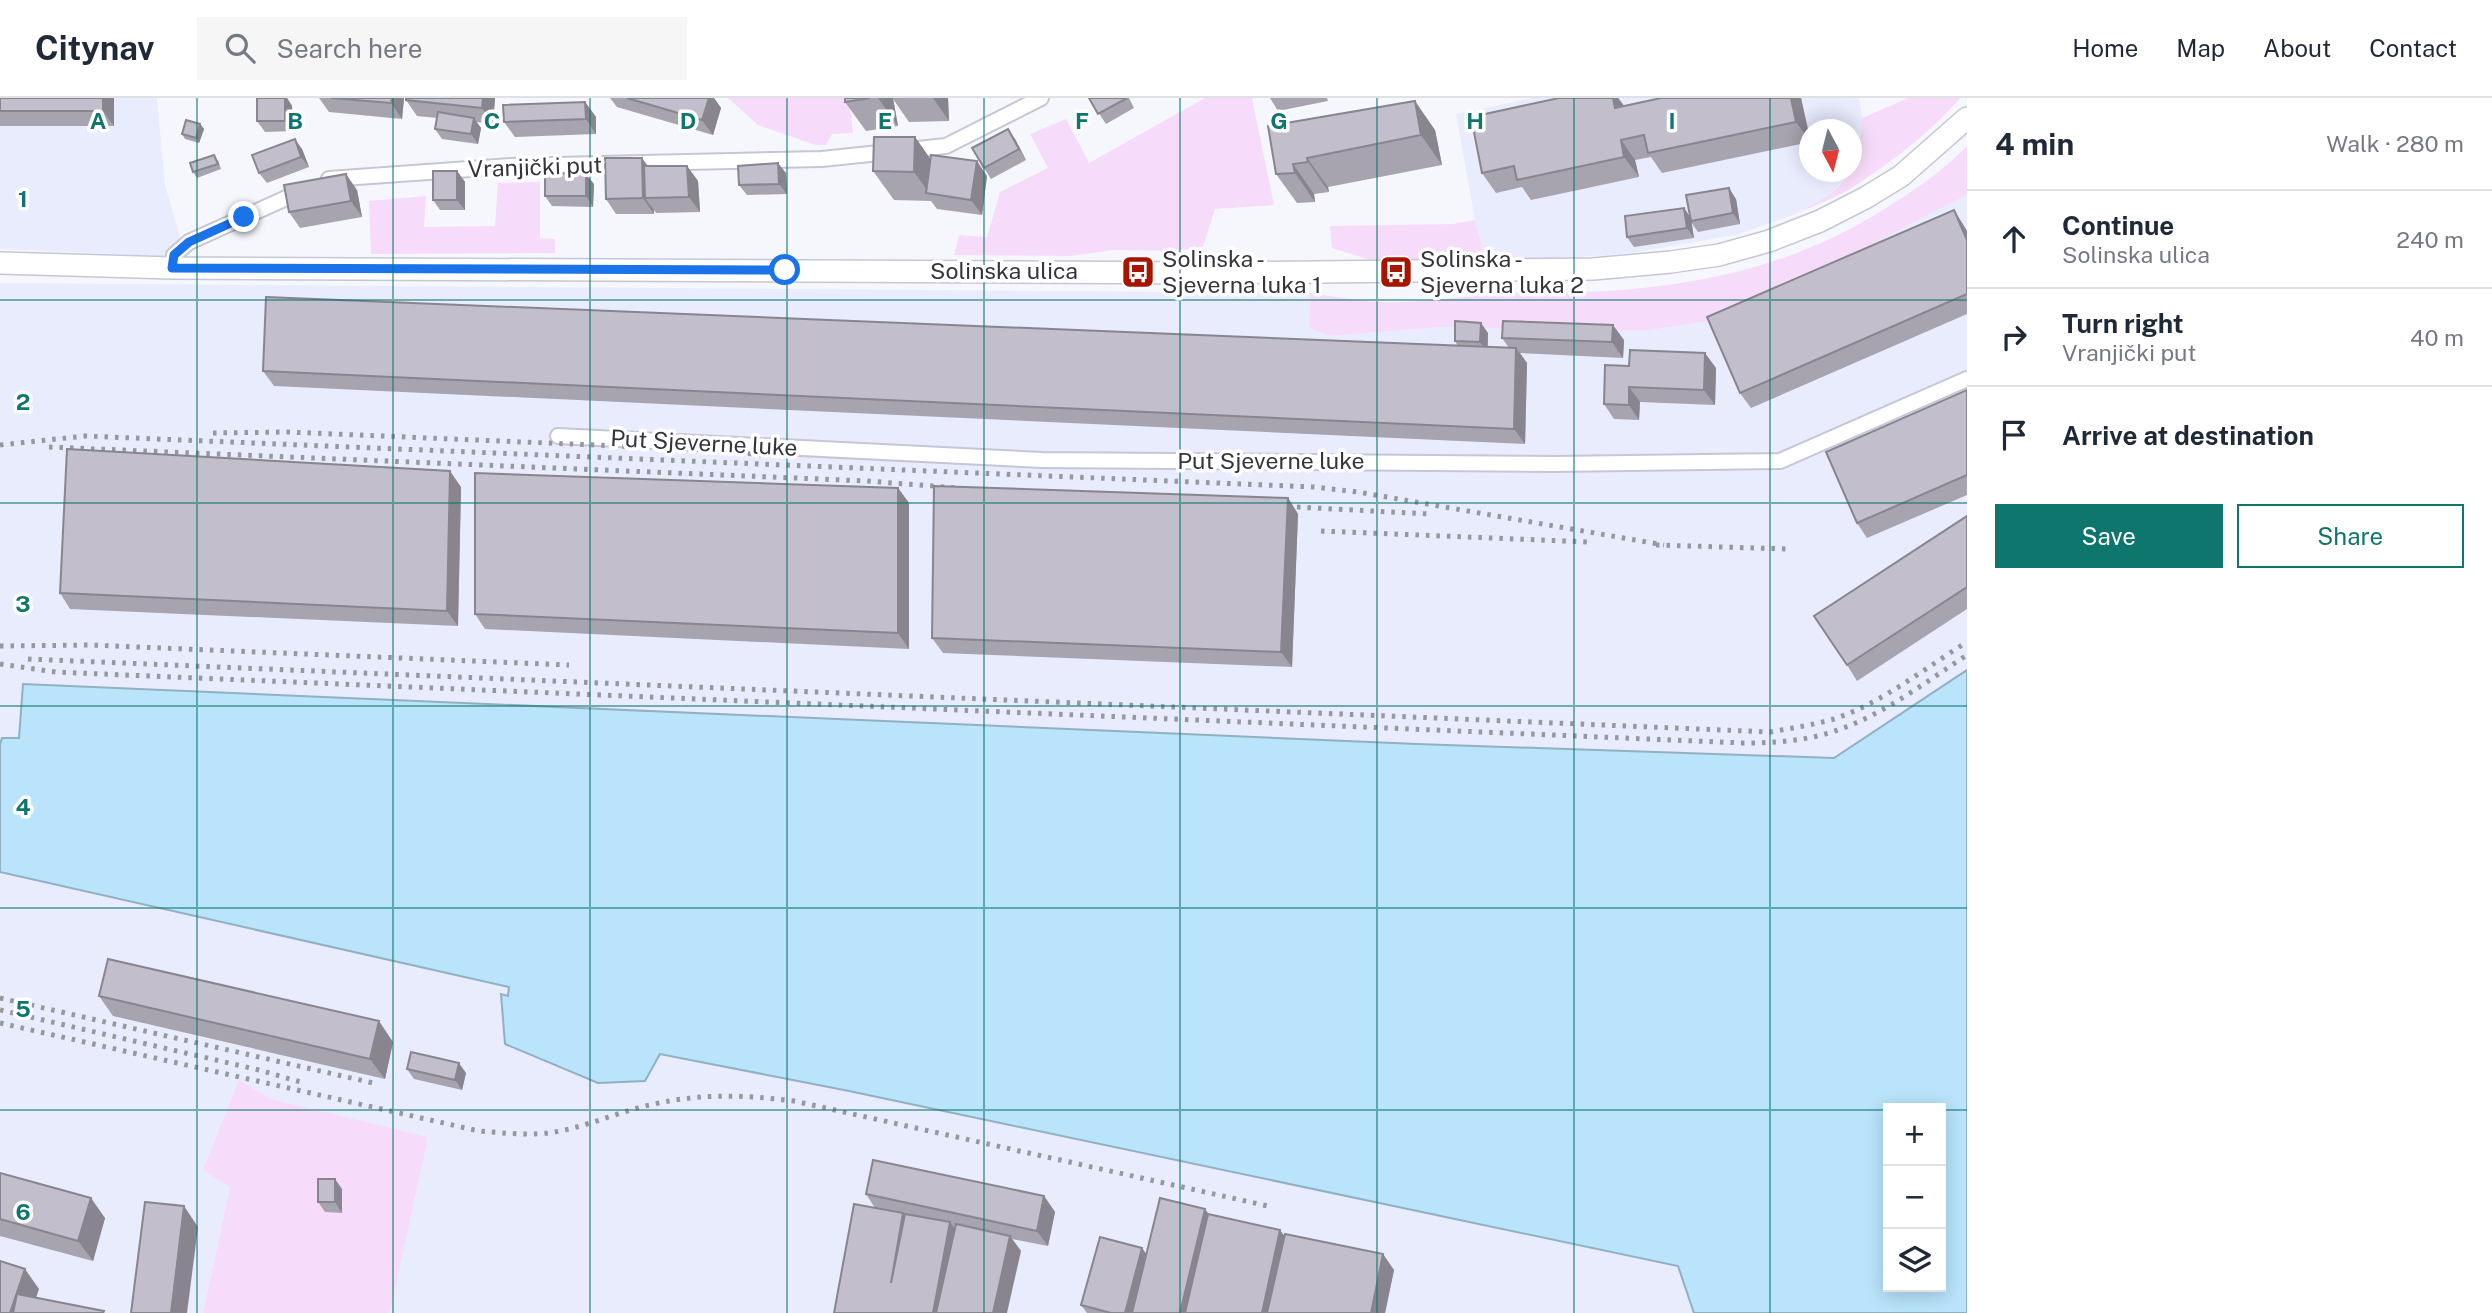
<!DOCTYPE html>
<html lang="en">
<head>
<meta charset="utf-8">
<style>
	body { margin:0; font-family:"Public Sans",sans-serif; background:#f6f6f7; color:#1f2937 }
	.controls { position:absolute; right:21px; bottom:21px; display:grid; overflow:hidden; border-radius:0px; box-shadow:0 4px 18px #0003 }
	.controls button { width:63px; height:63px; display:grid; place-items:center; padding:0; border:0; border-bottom:2px solid #e0e1e3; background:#fff; color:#1f2937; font:35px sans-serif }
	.compass { position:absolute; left:1799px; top:21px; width:63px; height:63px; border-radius:50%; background:#fff; box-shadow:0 4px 18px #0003; rotate:173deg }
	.stop { position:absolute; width:21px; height:21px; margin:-16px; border:5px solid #1a73e8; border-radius:50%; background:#fff }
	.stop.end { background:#1a73e8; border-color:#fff; box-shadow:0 2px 7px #0008 }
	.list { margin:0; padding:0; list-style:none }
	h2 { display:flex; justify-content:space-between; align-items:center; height:91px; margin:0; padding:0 28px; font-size:30px }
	h2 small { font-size:23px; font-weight:400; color:#747a83 }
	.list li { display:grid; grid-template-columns:46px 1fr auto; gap:21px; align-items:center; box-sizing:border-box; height:98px; padding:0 28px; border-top:2px solid #e0e1e3 }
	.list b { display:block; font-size:26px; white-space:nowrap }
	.list p { margin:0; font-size:23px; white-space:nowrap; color:#747a83 }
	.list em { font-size:23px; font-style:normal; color:#747a83 }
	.actions { display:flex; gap:14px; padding:21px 28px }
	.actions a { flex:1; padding:16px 0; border:2px solid #0f766e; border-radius:0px; text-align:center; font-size:24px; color:#0f766e }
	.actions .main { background:#0f766e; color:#fff }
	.icon { flex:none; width:38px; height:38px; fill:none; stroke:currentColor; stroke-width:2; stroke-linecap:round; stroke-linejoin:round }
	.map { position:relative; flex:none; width:1967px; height:1215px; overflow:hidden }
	header { display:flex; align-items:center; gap:42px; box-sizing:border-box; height:98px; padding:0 35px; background:#fff; border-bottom:2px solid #e0e1e3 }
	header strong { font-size:33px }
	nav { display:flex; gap:38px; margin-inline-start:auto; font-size:24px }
	.search { width:490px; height:63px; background:#f6f6f7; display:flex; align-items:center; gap:18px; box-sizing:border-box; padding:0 24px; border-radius:0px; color:#747a83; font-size:26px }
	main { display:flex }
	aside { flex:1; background:#fff }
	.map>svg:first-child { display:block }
</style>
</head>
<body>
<header>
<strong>Citynav</strong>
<div class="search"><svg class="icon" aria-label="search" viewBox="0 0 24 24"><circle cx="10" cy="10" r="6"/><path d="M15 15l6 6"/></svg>Search here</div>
<nav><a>Home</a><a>Map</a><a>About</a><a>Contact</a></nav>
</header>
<main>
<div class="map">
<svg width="1967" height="1215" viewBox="0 0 1967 1215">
	<rect width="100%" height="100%" fill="#f5f7fd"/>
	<!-- built -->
	<g fill="#e8ecfd">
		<polygon points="0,0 157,0 165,87 186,159 0,151"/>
		<polygon points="1533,0 1859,0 1862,20 1860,43 1852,68 1852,32 1810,32 1810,74 1849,74 1846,80 1828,98 1795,116 1736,137 1623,156 1545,161 1483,153 1475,122 1456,16"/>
		<polygon points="1967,97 1967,572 1834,660 1417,646 23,586 19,641 2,640 0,647 0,185 1310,195 1309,230 1329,238 1443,229 1592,233 1651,232 1728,220"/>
		<polygon points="0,774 509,889 508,899 502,897 660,956 849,993 1678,1168 1694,1215 390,1215 427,1039 271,1001 240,983 230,1089 203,1215 0,1215"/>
	</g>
	<!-- green -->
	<g fill="#f7dbfa">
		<polygon points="728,0 849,0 853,35 832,36 826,47 816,47 758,27"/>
		<polygon points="1205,0 1252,0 1274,107 1215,111 1203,149 1171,153 1114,152 1070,158 954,157 959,137 987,139 1000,94 1048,70 1030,36 1066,21 1089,65"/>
		<path d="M 1908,0 L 1960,0 C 1930,35 1889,66 1850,91 C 1833,101 1813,108 1795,116 C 1815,105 1839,95 1849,74 L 1852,74 L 1860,43 L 1862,20 Z"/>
		<path d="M 1967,48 L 1967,97 L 1728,220 L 1651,232 L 1592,233 L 1443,229 L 1329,238 L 1309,230 L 1310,195 C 1340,199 1370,206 1400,204 C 1437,203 1474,197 1511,195 C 1548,193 1586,195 1622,192 C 1718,184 1801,163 1883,112 C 1913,93 1942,74 1967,48 Z"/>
		<polygon points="540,84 540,140 555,141 555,155 371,156 369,103 426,98 424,129 495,128 498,85"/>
		<polygon points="1475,122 1483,153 1545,161 1371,162 1332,150 1330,128 1453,126"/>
		<polygon points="239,982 271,1001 428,1039 390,1215 203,1215 230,1089 203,1072"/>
	</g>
	<!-- water -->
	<path fill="#b9e4fc" stroke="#91b0c2" stroke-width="2" fill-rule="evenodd" d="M 1967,572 L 1967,1215 L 1694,1215 L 1678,1168 L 849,993 L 660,956 L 645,983 L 598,985 L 505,946 L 501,896 L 508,898 L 509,889 L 0,774 L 0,647 L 2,640 L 19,640 L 23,586 L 1417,646 L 1834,660 ZM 1888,1010 L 1941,1010 L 1941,1189 L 1888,1189 Z"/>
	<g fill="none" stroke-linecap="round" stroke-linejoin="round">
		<defs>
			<g id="minor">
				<polyline points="329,81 512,68 822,61 946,48 1041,0"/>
				<polyline points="172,170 174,157 189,144 304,92"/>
				<polyline points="558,338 1042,362 1554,366 1780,363 1967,281"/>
			</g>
			<polyline id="primary" points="0,165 172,170 1211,175 1593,171 1671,164 1719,157 1769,143 1820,123 1865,100 1901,78 1967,20"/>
		</defs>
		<!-- minor casing -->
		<use href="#minor" stroke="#c5c7d6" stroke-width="18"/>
		<!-- primary casing -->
		<use href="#primary" stroke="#c5c7d6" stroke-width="24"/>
		<!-- minor -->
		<use href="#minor" stroke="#fff" stroke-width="14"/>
		<!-- primary -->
		<use href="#primary" stroke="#fff" stroke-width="21"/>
		<!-- rail -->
		<g stroke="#96989e" stroke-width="5" stroke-dasharray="3.5 7" stroke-linecap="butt">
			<polyline points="213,335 287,334 689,351 779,358"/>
			<polyline points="0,347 85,338 1314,389 1358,394 1664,447"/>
			<polyline points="49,349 867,383 958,390"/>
			<polyline points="1276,408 1430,416"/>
			<polyline points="1321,433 1589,444"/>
			<polyline points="1656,447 1789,451"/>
			<polyline points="0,548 90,547 569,567"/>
			<path d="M 28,561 L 1770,634 C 1792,630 1813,627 1834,621 C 1882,605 1925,570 1967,544"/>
			<path d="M 0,566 L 56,574 L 102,576 L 1743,645 C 1765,645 1787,644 1808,640 C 1868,629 1918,589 1967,557"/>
			<polyline points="0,900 373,985"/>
			<polyline points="0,912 259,972 304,985"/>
			<path d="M 0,925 L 479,1033 C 504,1035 530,1038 555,1034 C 589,1028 620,1013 654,1006 C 704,995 744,997 794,1003 L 1268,1108"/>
		</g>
	</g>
	<!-- wall -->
	<g fill="#a7a3af">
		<rect x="0" y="0" width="114" height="28"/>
		<polygon points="257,0 287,0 292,8 293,33 265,34 257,23"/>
		<polygon points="319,0 404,0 402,21 329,14"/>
		<polygon points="495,0 493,26 476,24 481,30 478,46 442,41 435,31 437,20 417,18 406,2"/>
		<polygon points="610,0 714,0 721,10 713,37 617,9"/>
		<polygon points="845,0 948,0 949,23 909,24 893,1 898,28 866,33 845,4"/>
		<polygon points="1089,0 1129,0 1134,10 1106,26"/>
		<polygon points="1270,0 1327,0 1328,3 1278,13"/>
		<polygon points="1618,0 1624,8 1661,0 1801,0 1810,39 1810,44 1662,75 1651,59 1635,62 1639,79 1531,102 1522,89 1496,95 1482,75"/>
		<polygon points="585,4 596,19 596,36 515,39 504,24"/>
		<polygon points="200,26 204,31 199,45 185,41 182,36"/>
		<polygon points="1268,28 1435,32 1442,67 1328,89 1329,94 1314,96 1315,104 1297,105 1276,76"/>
		<polygon points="915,39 931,62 987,78 982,117 937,111 931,103 894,102 873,73"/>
		<polygon points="1015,41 1026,62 991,81 984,70"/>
		<polygon points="302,51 309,69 267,85 259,75"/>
		<polygon points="218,62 221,71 197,80 193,74"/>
		<polygon points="648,68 687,68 698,83 700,114 656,115 654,112 654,116 616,116 606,101"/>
		<polygon points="457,73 465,84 465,112 440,112 433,102"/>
		<polygon points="786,75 787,96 747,97 739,87"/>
		<polygon points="594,86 593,109 552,108 545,98"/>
		<polygon points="357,92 362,119 300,130 289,114"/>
		<polygon points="1736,101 1740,126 1698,134 1691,124 1694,140 1634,149 1627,139 1690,120"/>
		<polygon points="1954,112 1967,133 1967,216 1751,310 1740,295"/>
		<polygon points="1488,235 1488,249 1509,250 1502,240 1624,242 1623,260 1520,255 1527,265 1525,346 274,288 263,273 1458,248 1455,243"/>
		<polygon points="1605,267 1716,270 1715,307 1640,304 1639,322 1614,321 1604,306"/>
		<polygon points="1967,292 1967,397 1867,440 1857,425"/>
		<polygon points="461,389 458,528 70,511 60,495"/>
		<polygon points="898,390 909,405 909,551 485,531 475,516"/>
		<polygon points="1288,400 1298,416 1292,569 943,555 932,540"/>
		<polygon points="1967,418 1967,511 1857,583 1847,567"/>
		<polygon points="99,898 393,944 385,981 113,918"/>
		<polygon points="407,971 466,975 462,992 414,981"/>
		<polygon points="0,1075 105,1120 93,1163 0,1138"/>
		<polygon points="342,1091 342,1115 325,1114 318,1104"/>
		<polygon points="866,1096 1044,1098 1055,1114 1048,1148 1012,1141 1021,1153 875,1110"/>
		<polygon points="1205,1111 1208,1116 1394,1172 1385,1215 1087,1215 1081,1207 1142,1150 1146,1156"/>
	</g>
	<!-- shaded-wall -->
	<g fill="#88858f">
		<polygon points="103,0 114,0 114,28 103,13"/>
		<polygon points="285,0 287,0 292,8 293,33 285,23"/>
		<polygon points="392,0 404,0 402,21 391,5"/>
		<polygon points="483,0 495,0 493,26 482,10"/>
		<polygon points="709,0 714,0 721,10 713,37 702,22"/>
		<polygon points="878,0 893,0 898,28"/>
		<polygon points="933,0 948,0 949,23"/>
		<polygon points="1613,0 1618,0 1625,9 1615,10"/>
		<polygon points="1791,0 1801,0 1810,43 1796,24"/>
		<polygon points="1415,3 1435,32 1442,67 1421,37"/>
		<polygon points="585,4 596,19 596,36 586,21"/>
		<polygon points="474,20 481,30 478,46 471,36"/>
		<polygon points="200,26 204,31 199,45 196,40"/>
		<polygon points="1008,31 1015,41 1026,62 1019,51"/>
		<polygon points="915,39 936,69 930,96 914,74"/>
		<polygon points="295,41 302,51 309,69 301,59"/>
		<polygon points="1621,42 1635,62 1639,79 1624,59"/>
		<polygon points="642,60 653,75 645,100 654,112 654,116 643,100"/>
		<polygon points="1307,60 1328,89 1329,94 1308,64"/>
		<polygon points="977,63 987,78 982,117 971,102"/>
		<polygon points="778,65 786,75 787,96 779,86"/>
		<polygon points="1293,66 1314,96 1315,104 1295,75"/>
		<polygon points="687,68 698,83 700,114 689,99"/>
		<polygon points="457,73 465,84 465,112 457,102"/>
		<polygon points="346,76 357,92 362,119 351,103"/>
		<polygon points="586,76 594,86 593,109 586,98"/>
		<polygon points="1729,90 1736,101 1740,126 1733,115"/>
		<polygon points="1684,110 1691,120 1694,140 1687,130"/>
		<polygon points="1954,112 1967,133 1967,142"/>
		<polygon points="1481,225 1488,235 1487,255 1480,244"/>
		<polygon points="1613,227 1624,242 1623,260 1612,244"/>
		<polygon points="1516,250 1527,265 1525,346 1514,331"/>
		<polygon points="1705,255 1716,270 1715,307 1704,292"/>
		<polygon points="1629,289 1640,304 1639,322 1629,307"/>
		<polygon points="450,373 461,389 458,528 447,513"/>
		<polygon points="898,390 909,405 909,551 898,535"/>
		<polygon points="1288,400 1298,416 1292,569 1281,554"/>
		<polygon points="379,923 393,944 385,981 370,961"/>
		<polygon points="459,965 466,975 462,992 455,982"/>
		<polygon points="335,1081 342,1091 342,1115 335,1104"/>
		<polygon points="1044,1098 1055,1114 1048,1148 1037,1133"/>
		<polygon points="91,1100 105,1120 93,1163 78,1143"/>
		<polygon points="184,1108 198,1129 187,1215 171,1215"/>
		<polygon points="1205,1111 1216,1126 1194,1215 1180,1215"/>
		<polygon points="903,1115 913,1130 891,1185"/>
		<polygon points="950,1124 961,1140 947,1215 933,1215"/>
		<polygon points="1280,1132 1291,1147 1276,1215 1262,1215"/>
		<polygon points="1010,1138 1021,1153 1007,1215 993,1215"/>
		<polygon points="1142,1150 1153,1166 1140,1215 1125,1215"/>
		<polygon points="1383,1156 1394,1172 1385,1215 1371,1215"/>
		<polygon points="25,1171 39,1191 31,1215 10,1215"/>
	</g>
	<!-- building -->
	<g fill="#c2becc" stroke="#88858f" stroke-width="2">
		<rect x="0" y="0" width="103" height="13"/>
		<rect x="257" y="0" width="28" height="23"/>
		<polygon points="331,0 392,0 391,5"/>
		<polygon points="406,0 483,0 482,10 406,2"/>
		<polygon points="627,0 709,0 702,22"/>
		<polygon points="845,0 870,0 845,4"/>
		<polygon points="1089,0 1127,0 1098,16"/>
		<polygon points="1559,0 1613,0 1615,10 1661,0 1791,0 1796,24 1648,55 1644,37 1621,42 1624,59 1517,82 1514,68 1482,75 1471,19"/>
		<polygon points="1415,3 1421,37 1307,60 1308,64 1293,66 1295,75 1276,76 1268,28"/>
		<polygon points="585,4 586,21 504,24 503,7"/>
		<polygon points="438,14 474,20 471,36 435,31"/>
		<polygon points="186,22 200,26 196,40 182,36"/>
		<polygon points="1008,31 1019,51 984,70 972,50"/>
		<polygon points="874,39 915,39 914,74 873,73"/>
		<polygon points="295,41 301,59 259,75 252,57"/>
		<polygon points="214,57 218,66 193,74 190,65"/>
		<polygon points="931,57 977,63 971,102 926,95"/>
		<polygon points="605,60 642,60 643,100 606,101"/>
		<polygon points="778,65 779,86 739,87 738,68"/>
		<polygon points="644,68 687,68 689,99 645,100"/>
		<rect x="433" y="73" width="24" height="29"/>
		<polygon points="545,75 586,76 586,98 545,98"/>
		<polygon points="346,76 351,103 289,114 284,87"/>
		<polygon points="1729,90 1733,115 1691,123 1686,97"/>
		<polygon points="1684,110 1687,130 1627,139 1625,118"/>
		<polygon points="1954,112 1967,142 1967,196 1740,295 1707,219"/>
		<polygon points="266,199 1516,250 1514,331 263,273"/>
		<polygon points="1455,223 1481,225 1480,244 1455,243"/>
		<polygon points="1503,223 1613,227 1612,244 1502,240"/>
		<polygon points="1630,252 1705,255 1704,292 1629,289 1629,307 1604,306 1605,267 1629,268"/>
		<polygon points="1967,292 1967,377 1857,425 1826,354"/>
		<polygon points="67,351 450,373 447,513 60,495"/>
		<polygon points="475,375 898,390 898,535 475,516"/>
		<polygon points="934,388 1288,400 1281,554 932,540"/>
		<polygon points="1967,418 1967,489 1847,567 1814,518"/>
		<polygon points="108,861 379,923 370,961 99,898"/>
		<polygon points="411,954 459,965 455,982 407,971"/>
		<polygon points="873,1062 1044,1098 1037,1133 866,1096"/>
		<polygon points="0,1075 91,1100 78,1143 0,1121"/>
		<rect x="318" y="1081" width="17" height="23"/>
		<polygon points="1160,1100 1205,1111 1180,1215 1132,1215"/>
		<polygon points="145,1104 184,1108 171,1215 131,1215"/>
		<polygon points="854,1106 903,1115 891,1185 905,1116 950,1124 933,1215 834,1215"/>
		<polygon points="1208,1116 1280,1132 1262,1215 1185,1215"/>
		<polygon points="956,1126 1010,1138 993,1215 936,1215"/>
		<polygon points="1285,1136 1383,1156 1371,1215 1267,1215"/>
		<polygon points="1100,1139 1142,1150 1125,1215 1111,1215 1081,1207"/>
		<polygon points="0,1163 25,1171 10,1215 0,1215"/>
		<polygon points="17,1196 104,1213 103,1215 13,1215"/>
	</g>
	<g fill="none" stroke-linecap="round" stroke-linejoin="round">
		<!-- route -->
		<polyline stroke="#1a73e8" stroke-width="9" points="244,119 189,144 174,157 172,170 785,172"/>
	</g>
	<!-- grid -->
	<path fill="none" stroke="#0f766e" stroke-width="2" stroke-opacity="0.55" d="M 197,0 L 197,1215M 393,0 L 393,1215M 590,0 L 590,1215M 787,0 L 787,1215M 984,0 L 984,1215M 1180,0 L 1180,1215M 1377,0 L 1377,1215M 1574,0 L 1574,1215M 1770,0 L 1770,1215M 0,202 L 1967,202M 0,405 L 1967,405M 0,608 L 1967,608M 0,810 L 1967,810M 0,1012 L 1888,1012M 1941,1012 L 1967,1012"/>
	<!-- icons -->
	<defs>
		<symbol id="bus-square" viewBox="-11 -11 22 22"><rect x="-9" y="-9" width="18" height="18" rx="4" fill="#a71502" stroke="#fff"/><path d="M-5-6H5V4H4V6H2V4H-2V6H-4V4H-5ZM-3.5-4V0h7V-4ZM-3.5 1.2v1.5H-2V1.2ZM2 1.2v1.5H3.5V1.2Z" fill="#fff"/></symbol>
	</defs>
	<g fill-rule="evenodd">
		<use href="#bus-square" x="1119" y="155" width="38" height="38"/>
		<use href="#bus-square" x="1377" y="155" width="38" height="38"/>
	</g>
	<g text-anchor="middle" stroke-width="7" stroke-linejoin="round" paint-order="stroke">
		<!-- street labels -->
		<g font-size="23" fill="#34353b" stroke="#fff">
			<text transform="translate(535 69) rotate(-2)" y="8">Vranjički put</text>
			<text x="1004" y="181">Solinska ulica</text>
			<text transform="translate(704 345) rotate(3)" y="8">Put Sjeverne luke</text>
			<text x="1271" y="371">Put Sjeverne luke</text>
		</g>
		<!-- poi labels -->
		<g font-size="23" fill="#34353b" stroke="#fff" text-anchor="start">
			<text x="1162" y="169">Solinska -<tspan x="1162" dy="26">Sjeverna luka 1</tspan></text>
			<text x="1420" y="169">Solinska -<tspan x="1420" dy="26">Sjeverna luka 2</tspan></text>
		</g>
	</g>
	<g font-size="23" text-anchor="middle" font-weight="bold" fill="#0f766e" stroke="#fff" stroke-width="7" stroke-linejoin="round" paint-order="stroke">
		<text x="98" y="31">A</text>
		<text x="295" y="31">B</text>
		<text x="492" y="31">C</text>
		<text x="688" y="31">D</text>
		<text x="885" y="31">E</text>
		<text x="1082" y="31">F</text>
		<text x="1279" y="31">G</text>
		<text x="1475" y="31">H</text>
		<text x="1672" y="31">I</text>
		<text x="23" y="109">1</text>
		<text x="23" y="312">2</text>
		<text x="23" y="514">3</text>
		<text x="23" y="717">4</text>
		<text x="23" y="919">5</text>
		<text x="23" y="1122">6</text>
	</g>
</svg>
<div class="controls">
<button>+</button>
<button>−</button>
<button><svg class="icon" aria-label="layers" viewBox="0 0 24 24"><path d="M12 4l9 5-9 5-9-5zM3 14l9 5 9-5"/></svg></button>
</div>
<svg class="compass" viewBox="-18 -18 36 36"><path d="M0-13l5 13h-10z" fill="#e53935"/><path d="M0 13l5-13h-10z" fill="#747a83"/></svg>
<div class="stop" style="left:785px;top:172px"></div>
<div class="stop end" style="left:244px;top:119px"></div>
</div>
<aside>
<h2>4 min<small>Walk · 280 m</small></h2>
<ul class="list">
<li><svg class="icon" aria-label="ahead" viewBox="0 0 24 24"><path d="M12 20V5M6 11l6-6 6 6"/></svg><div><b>Continue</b><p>Solinska ulica</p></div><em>240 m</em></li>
<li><svg class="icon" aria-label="right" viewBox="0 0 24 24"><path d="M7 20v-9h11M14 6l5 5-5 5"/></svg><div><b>Turn right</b><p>Vranjički put</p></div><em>40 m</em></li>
<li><svg class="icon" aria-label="arrive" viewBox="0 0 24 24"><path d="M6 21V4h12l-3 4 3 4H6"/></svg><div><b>Arrive at destination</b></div></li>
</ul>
<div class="actions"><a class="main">Save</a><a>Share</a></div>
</aside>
</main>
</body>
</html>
